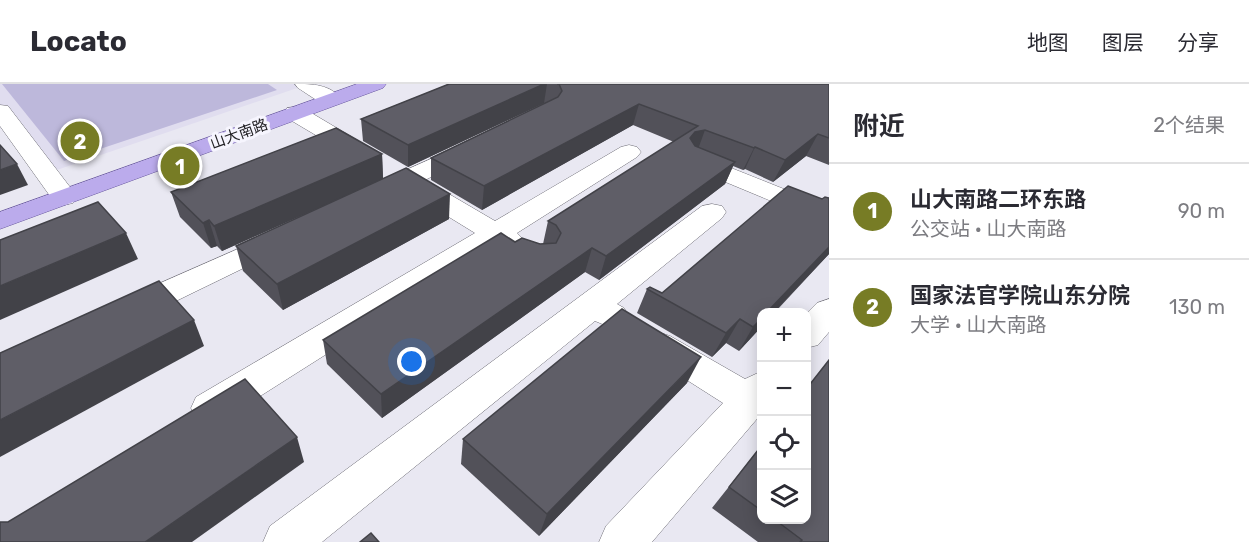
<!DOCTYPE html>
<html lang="zh">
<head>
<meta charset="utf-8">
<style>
	body { margin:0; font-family:Rubik,"Noto Sans SC",sans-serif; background:#f2f2f3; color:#2b2b33 }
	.controls { position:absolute; right:18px; bottom:18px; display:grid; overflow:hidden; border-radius:12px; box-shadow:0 3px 15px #0003 }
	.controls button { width:54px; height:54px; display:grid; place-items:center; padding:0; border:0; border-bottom:2px solid #e1e1e2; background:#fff; color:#2b2b33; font:30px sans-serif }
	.you { position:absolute; left:412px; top:278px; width:21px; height:21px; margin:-15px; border:4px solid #fff; border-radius:50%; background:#1a73e8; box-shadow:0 0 0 9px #1a73e833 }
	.badge { display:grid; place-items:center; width:39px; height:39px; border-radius:50%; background:#777c25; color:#fff; font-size:20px; font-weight:700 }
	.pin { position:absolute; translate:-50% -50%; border:3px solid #fff; box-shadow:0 2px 6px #0006 }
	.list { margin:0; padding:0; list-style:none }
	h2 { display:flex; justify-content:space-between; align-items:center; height:78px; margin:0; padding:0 24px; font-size:26px }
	h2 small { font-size:20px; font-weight:400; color:#7c7c81 }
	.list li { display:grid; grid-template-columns:39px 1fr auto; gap:18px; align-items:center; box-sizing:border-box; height:96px; padding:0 24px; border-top:2px solid #e1e1e2 }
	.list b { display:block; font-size:22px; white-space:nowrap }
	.list p { margin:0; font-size:20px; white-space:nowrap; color:#7c7c81 }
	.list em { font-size:20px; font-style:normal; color:#7c7c81 }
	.icon { flex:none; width:33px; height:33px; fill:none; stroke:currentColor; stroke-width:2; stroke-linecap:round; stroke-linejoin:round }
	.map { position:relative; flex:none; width:829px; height:458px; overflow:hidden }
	header { display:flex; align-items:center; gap:36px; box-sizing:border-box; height:84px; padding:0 30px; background:#fff; border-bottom:2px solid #e1e1e2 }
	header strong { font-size:28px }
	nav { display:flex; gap:33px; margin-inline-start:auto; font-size:21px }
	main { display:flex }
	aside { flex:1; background:#fff }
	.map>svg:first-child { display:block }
</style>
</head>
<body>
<header>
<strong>Locato</strong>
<nav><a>地图</a><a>图层</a><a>分享</a></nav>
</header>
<main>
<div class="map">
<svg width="829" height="458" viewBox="0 0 829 458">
	<rect width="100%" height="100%" fill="#e9e8f2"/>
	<!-- built -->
	<polygon fill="#e0ddef" points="0,0 309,0 48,89 0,35"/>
	<!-- green -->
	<polygon fill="#bdb8db" points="2,0 268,0 277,6 64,77"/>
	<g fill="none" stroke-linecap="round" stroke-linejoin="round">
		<defs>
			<g id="minor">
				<path d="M 295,0 C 312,0 331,0 342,16 L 339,20 C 324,24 311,12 298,4 Z"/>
				<polygon points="0,21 8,22 73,107 77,113 73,119 64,121 55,119 0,42"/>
				<polygon points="295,23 303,24 372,65 376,70 372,75 364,77 356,75 287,34 284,29 287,24"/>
				<polygon points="471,57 479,59 483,64 479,69 425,96 495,137 621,63 629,61 637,63 641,68 637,73 517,149 527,159 523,165 513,168 497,162 224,335 210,340 196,335 191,324 196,313 475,149 405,106 377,117 368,115 364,109 368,103"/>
				<polygon points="696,70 829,123 829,141 687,82 684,77 687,72"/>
				<polygon points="712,120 722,122 726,128 722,134 617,220 624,224 629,232 624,240 612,244 595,237 322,458 263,458 270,442 702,122"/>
				<polygon points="279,147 289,150 293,156 289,162 139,235 127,239 115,235 111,227 115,219"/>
				<polygon points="829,215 829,248 818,261 806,264 806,230 817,219"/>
				<polygon points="658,248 670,252 745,295 762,287 762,329 652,458 599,458 606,442 723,319 646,270 641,261 646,252"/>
			</g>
			<polygon id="major" points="357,0 386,0 383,4 0,145 0,128"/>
		</defs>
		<!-- minor casing -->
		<use href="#minor" stroke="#6c6b74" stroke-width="1"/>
		<!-- major casing -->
		<use href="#major" stroke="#68579e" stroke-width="1"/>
		<!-- minor -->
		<use href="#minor" fill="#fff" fill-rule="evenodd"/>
		<!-- major -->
		<use href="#major" fill="#bbabec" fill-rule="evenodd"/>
	</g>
	<!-- wall -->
	<g fill="#525159">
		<polygon points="449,0 829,0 829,81 806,72 773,98 745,85 743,86 733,82 725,100 599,196 585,188 382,334 327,280 323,256 515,158 543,160 548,137 674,58 633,41 482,126 431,96 431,74 545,19 408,83 363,57 361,35"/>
		<polygon points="382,70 383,94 449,135 283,226 243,187 236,162 305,130 222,167 217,162 211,164 180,133 171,108"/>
		<polygon points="829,114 829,170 739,267 726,259 712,273 637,229 647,205 662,209 822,115"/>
		<polygon points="687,299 539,452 461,380 463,355"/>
		<polygon points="762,361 762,435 807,435 829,458 758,458 712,424"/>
	</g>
	<!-- shaded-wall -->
	<g fill="#424248">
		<polygon points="544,0 547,0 544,19 408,83 408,61"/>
		<polygon points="639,20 633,41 482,126 484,102"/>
		<polygon points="705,46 697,68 690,54 695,48"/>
		<polygon points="818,50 806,72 773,98 785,76"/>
		<polygon points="755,63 745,85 743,86 754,64"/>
		<polygon points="382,70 383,95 222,167 214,142"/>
		<polygon points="735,78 725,100 599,196 606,172"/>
		<polygon points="17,80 28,101 0,111 0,86"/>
		<polygon points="450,110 449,135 283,226 277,200"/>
		<polygon points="209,136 217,162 211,164 203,139"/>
		<polygon points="126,149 138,175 0,236 0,202"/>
		<polygon points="829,163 829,170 774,228 767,228"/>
		<polygon points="592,164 585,188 382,334 381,310"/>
		<polygon points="762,234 762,242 739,267 753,243"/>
		<polygon points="740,235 726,259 712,273 726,249"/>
		<polygon points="194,236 204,262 0,373 0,336"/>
		<polygon points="701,273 687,299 539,452 547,430"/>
		<polygon points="297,353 304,378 192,458 145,458"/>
	</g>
	<!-- building -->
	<g fill="#5f5e67" stroke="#424248" stroke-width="1.5">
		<polygon points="449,0 544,0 408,61 361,35"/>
		<polygon points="557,0 829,0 829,54 818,50 785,76 755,63 754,64 705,46 695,48 690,54 695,62 735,78 606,172 592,164 381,310 323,256 501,149 515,158 522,154 540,160 556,159 561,149 556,141 548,137 698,42 639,20 484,102 431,74 558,13 562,7 559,0"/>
		<polygon points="336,44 382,70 214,142 209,136 203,139 171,108"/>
		<polygon points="0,61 17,80 0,86"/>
		<polygon points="406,84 450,110 277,200 236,162"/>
		<polygon points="788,102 822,115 825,113 829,114 829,163 767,228 762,228 762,234 753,243 740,235 726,249 647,205 650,203 662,209"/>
		<polygon points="98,118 126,149 0,202 0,156"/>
		<polygon points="159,197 194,236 0,336 0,269"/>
		<polygon points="622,225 701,273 547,430 463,355"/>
		<polygon points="829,276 829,458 800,458 802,456 774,435 807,435 807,304"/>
		<polygon points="245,295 297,353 145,458 0,458 0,438 8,438"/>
		<polygon points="762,361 762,427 729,403"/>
		<polygon points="371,449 379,458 360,458"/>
	</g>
	<g text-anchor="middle" stroke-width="6" stroke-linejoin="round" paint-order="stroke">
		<!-- far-street labels -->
		<g font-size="15" fill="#232226" stroke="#f6f5fe">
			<text transform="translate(239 50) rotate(-20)" y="5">山大南路</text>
		</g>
	</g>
</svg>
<div class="controls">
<button>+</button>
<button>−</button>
<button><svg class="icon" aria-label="locate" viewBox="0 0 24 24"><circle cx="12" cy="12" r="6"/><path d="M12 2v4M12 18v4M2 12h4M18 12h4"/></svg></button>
<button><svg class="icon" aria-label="layers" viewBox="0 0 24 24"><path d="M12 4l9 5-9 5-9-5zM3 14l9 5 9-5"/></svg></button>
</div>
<div class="you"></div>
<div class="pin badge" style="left:180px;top:82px">1</div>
<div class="pin badge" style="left:80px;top:57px">2</div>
</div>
<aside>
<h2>附近<small>2个结果</small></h2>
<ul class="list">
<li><span class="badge">1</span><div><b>山大南路二环东路</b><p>公交站 · 山大南路</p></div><em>90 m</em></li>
<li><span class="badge">2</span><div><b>国家法官学院山东分院</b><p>大学 · 山大南路</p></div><em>130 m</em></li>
</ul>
</aside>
</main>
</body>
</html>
